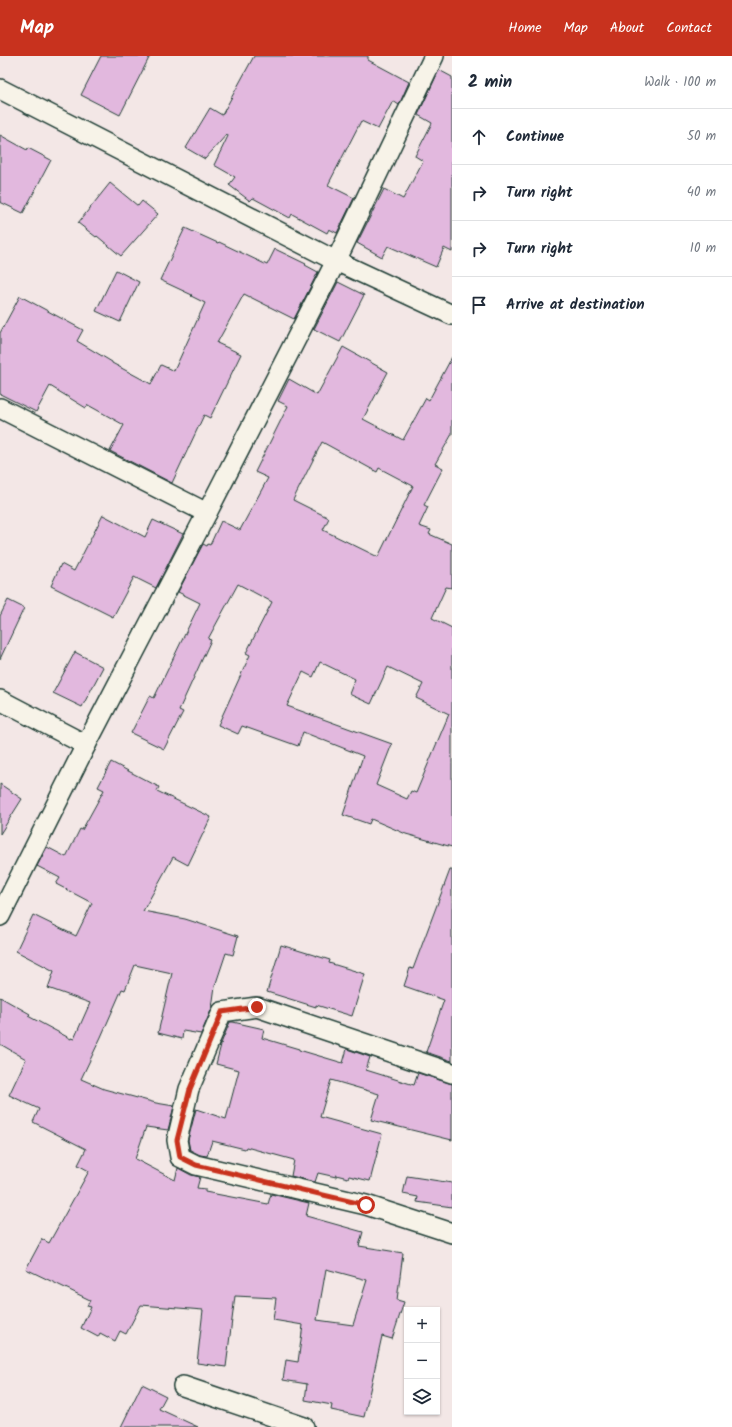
<!DOCTYPE html>
<html lang="en">
<head>
<meta charset="utf-8">
<style>
	body { margin:0; font-family:Kalam,sans-serif; background:#f6f6f7; color:#1f2937 }
	.controls { position:absolute; right:12px; bottom:12px; display:grid; overflow:hidden; border-radius:0px; box-shadow:0 1px 3px #0004 }
	.controls button { width:36px; height:36px; display:grid; place-items:center; padding:0; border:0; border-bottom:1px solid #e0e1e3; background:#fff; color:#1f2937; font:20px sans-serif }
	.stop { position:absolute; width:12px; height:12px; margin:-9px; border:3px solid #c8321e; border-radius:50%; background:#fff }
	.stop.end { background:#c8321e; border-color:#fff; box-shadow:0 1px 4px #0008 }
	.list { margin:0; padding:0; list-style:none }
	h2 { display:flex; justify-content:space-between; align-items:center; height:52px; margin:0; padding:0 16px; font-size:17px }
	h2 small { font-size:13px; font-weight:400; color:#747a83 }
	.list li { display:grid; grid-template-columns:26px 1fr auto; gap:12px; align-items:center; box-sizing:border-box; height:56px; padding:0 16px; border-top:1px solid #e0e1e3 }
	.list b { display:block; font-size:15px; white-space:nowrap }
	.list em { font-size:13px; font-style:normal; color:#747a83 }
	.icon { flex:none; width:22px; height:22px; fill:none; stroke:currentColor; stroke-width:2; stroke-linecap:round; stroke-linejoin:round }
	.map { position:relative; flex:none; width:452px; height:1371px; overflow:hidden }
	header { display:flex; align-items:center; gap:24px; box-sizing:border-box; height:56px; padding:0 20px; background:#c8321e; color:#fff }
	header strong { font-size:19px }
	nav { display:flex; gap:22px; margin-inline-start:auto; font-size:14px }
	main { display:flex }
	aside { flex:1; background:#fff }
	.map>svg:first-child { display:block }
</style>
</head>
<body>
<header>
<strong>Map</strong>
<nav><a>Home</a><a>Map</a><a>About</a><a>Contact</a></nav>
</header>
<main>
<div class="map">
<svg width="452" height="1371" viewBox="0 0 452 1371">
	<rect width="100%" height="100%" fill="#f3e7e6"/>
	<filter id="ink" filterUnits="userSpaceOnUse"><feTurbulence type="fractalNoise" baseFrequency=".025" numOctaves="2"/><feDisplacementMap in="SourceGraphic" scale="8" xChannelSelector="R" yChannelSelector="G"/><feConvolveMatrix kernelMatrix="1 2 1 2 8 2 1 2 1" color-interpolation-filters="sRGB"/></filter>
	<g filter="url(#ink)">
		<!-- building -->
		<g fill="#e2b8de" stroke="#1f3d34" fill-rule="evenodd">
			<polygon points="101,0 150,0 120,59 81,39"/>
			<polygon points="254,0 368,0 368,4 409,26 399,49 393,45 378,73 361,65 328,129 354,142 337,177 329,173 327,177 292,158 290,162 253,142 250,145 229,129 235,121 214,109 228,80 227,78 205,103 186,92 210,52 222,59"/>
			<polygon points="439,14 452,21 452,196 444,192 436,211 388,190 382,201 357,187 384,133 403,143 423,105 415,100 432,67 418,59"/>
			<polygon points="0,79 27,94 28,92 51,104 23,157 0,146"/>
			<polygon points="110,127 138,150 142,145 158,158 121,200 97,180 96,181 78,167"/>
			<polygon points="185,172 218,187 219,186 267,209 275,193 306,208 305,209 318,216 294,263 244,238 217,287 241,298 210,362 204,359 172,427 110,395 124,369 88,349 86,352 50,330 36,356 0,338 0,277 20,240 83,274 77,285 112,306 112,307 151,328 161,309 174,315 205,247 191,240 192,239 160,224"/>
			<polygon points="116,214 139,226 120,266 96,255"/>
			<polygon points="338,226 364,239 340,286 314,273"/>
			<path d="M 343,291 L 388,316 L 363,363 L 403,384 L 426,342 L 429,344 L 452,301 L 452,378 L 435,408 L 443,412 L 424,449 L 428,451 L 419,470 L 431,474 L 429,478 L 452,488 L 452,532 L 446,531 L 432,562 L 452,572 L 452,791 L 406,778 L 371,763 L 369,768 L 343,759 L 363,700 L 303,676 L 298,690 L 242,670 L 238,678 L 218,669 L 250,599 L 246,597 L 272,546 L 238,528 L 208,583 L 211,584 L 179,654 L 183,656 L 164,693 L 131,677 L 150,640 L 154,642 L 200,547 L 178,536 L 203,488 L 207,490 L 208,488 L 210,489 L 221,465 L 240,474 L 268,422 L 255,416 L 288,350 L 278,345 L 289,323 L 317,339 ZM 322,386 L 377,416 L 379,412 L 413,430 L 378,501 L 323,474 L 329,462 L 293,444 ZM 320,606 L 355,623 L 349,638 L 371,648 L 388,611 L 423,628 L 416,642 L 449,658 L 416,737 L 411,735 L 407,743 L 376,729 L 392,688 L 287,650 L 303,616 L 313,621 Z"/>
			<polygon points="103,459 145,481 153,464 183,478 156,532 134,521 113,561 51,530 61,508 74,515"/>
			<polygon points="8,544 24,552 0,603 0,560"/>
			<polygon points="75,596 103,611 82,651 53,637"/>
			<path d="M 111,706 L 159,731 L 157,735 L 211,761 L 188,809 L 173,801 L 143,855 L 185,863 L 238,880 L 233,899 L 226,897 L 215,930 L 212,952 L 201,978 L 183,975 L 182,983 L 158,977 L 172,917 L 135,909 L 125,934 L 122,933 L 101,981 L 81,1023 L 104,1033 L 156,1047 L 174,1050 L 168,1074 L 146,1071 L 135,1103 L 175,1124 L 178,1112 L 191,1119 L 200,1121 L 197,1132 L 205,1133 L 205,1136 L 268,1148 L 271,1138 L 309,1147 L 306,1160 L 363,1176 L 359,1190 L 403,1197 L 397,1244 L 404,1246 L 392,1283 L 382,1280 L 364,1361 L 331,1354 L 332,1349 L 305,1344 L 307,1328 L 283,1324 L 286,1304 L 298,1306 L 303,1269 L 273,1264 L 276,1242 L 235,1240 L 226,1311 L 197,1307 L 203,1254 L 141,1249 L 126,1278 L 120,1275 L 115,1285 L 100,1277 L 98,1281 L 81,1272 L 91,1251 L 87,1250 L 90,1244 L 26,1213 L 42,1183 L 49,1187 L 89,1115 L 78,1109 L 86,1093 L 33,1066 L 39,1053 L 9,1039 L 26,1003 L 0,988 L 0,941 L 30,958 L 28,960 L 71,983 L 71,982 L 74,983 L 90,947 L 48,932 L 54,915 L 16,895 L 33,859 L 76,880 L 92,847 L 56,828 L 60,822 L 37,810 L 47,791 L 66,801 L 80,773 L 82,774 L 104,734 L 98,731 ZM 326,1213 L 367,1224 L 353,1269 L 317,1264 Z"/>
			<polygon points="0,728 22,743 0,778"/>
			<polygon points="450,814 452,814 452,1005 426,996 444,944 404,930 410,912 413,913"/>
			<polygon points="281,889 330,904 329,907 365,918 352,960 316,949 316,951 267,936"/>
			<polygon points="230,966 233,966 264,973 262,982 299,993 299,994 343,1007 347,993 370,1001 366,1014 414,1029 418,1017 452,1028 452,1084 371,1064 379,1038 331,1024 320,1061 382,1078 370,1125 349,1120 348,1122 336,1119 336,1121 318,1117 315,1126 291,1120 294,1104 246,1091 245,1093 212,1085 207,1100 200,1099 190,1094 188,1084 196,1053 226,1063 239,1014 216,1008 222,985"/>
			<polygon points="407,1120 452,1127 452,1151 417,1146 418,1141 403,1138"/>
			<polygon points="142,1328 166,1340 159,1353 198,1371 121,1371"/>
		</g>
		<g fill="none" stroke-linecap="round" stroke-linejoin="round">
			<defs>
				<g id="street">
					<polyline points="0,33 336,205 452,259"/>
					<polyline points="0,352 207,457"/>
					<polyline points="0,644 86,689"/>
					<polyline points="0,860 86,689 207,457 336,205 434,0"/>
					<polyline points="452,1017 257,951 222,956 189,1033 177,1084 180,1101 196,1109 366,1149 452,1177"/>
					<polyline points="183,1330 304,1371"/>
				</g>
			</defs>
			<!-- street casing -->
			<use href="#street" stroke="#1f3d34" stroke-width="22"/>
			<!-- street -->
			<use href="#street" stroke="#f7f3e8" stroke-width="19"/>
		</g>
	</g>
	<g fill="none" stroke-linecap="round" stroke-linejoin="round" filter="url(#ink)">
		<!-- route -->
		<polyline stroke="#c8321e" stroke-width="5" points="257,951 222,956 190,1033 177,1084 180,1101 196,1109 366,1149"/>
	</g>
</svg>
<div class="controls">
<button>+</button>
<button>−</button>
<button><svg class="icon" aria-label="layers" viewBox="0 0 24 24"><path d="M12 4l9 5-9 5-9-5zM3 14l9 5 9-5"/></svg></button>
</div>
<div class="stop" style="left:366px;top:1149px"></div>
<div class="stop end" style="left:257px;top:951px"></div>
</div>
<aside>
<h2>2 min<small>Walk · 100 m</small></h2>
<ul class="list">
<li><svg class="icon" aria-label="ahead" viewBox="0 0 24 24"><path d="M12 20V5M6 11l6-6 6 6"/></svg><div><b>Continue</b></div><em>50 m</em></li>
<li><svg class="icon" aria-label="right" viewBox="0 0 24 24"><path d="M7 20v-9h11M14 6l5 5-5 5"/></svg><div><b>Turn right</b></div><em>40 m</em></li>
<li><svg class="icon" aria-label="right" viewBox="0 0 24 24"><path d="M7 20v-9h11M14 6l5 5-5 5"/></svg><div><b>Turn right</b></div><em>10 m</em></li>
<li><svg class="icon" aria-label="arrive" viewBox="0 0 24 24"><path d="M6 21V4h12l-3 4 3 4H6"/></svg><div><b>Arrive at destination</b></div></li>
</ul>
</aside>
</main>
</body>
</html>
